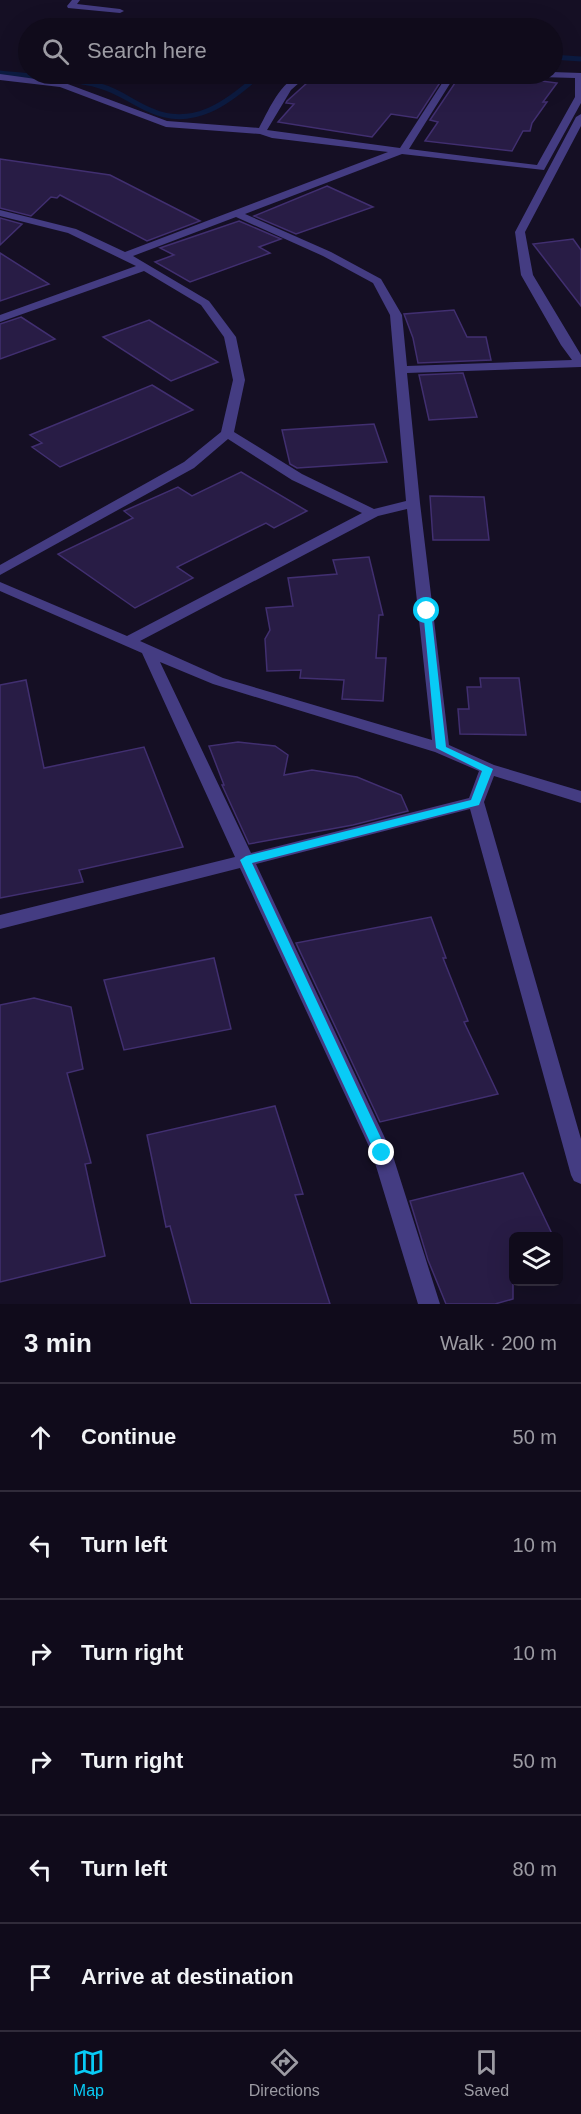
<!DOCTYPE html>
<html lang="en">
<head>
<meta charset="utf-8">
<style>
	body { margin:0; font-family:Arial,sans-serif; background:#1e1928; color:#f1f3f6 }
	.controls { position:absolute; right:18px; bottom:18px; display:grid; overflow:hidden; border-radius:9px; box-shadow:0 6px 24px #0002 }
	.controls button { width:54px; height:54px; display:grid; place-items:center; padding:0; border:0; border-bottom:2px solid #302b3a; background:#100b1b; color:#f1f3f6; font:30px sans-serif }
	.stop { position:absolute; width:18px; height:18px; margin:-14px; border:4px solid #08cbf6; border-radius:50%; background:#fff }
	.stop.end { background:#08cbf6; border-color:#fff; box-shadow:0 2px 6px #0008 }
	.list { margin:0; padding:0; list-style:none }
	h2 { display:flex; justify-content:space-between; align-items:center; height:78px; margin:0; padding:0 24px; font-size:26px }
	h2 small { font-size:20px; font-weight:400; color:#9c9ba3 }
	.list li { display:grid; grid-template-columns:39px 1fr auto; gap:18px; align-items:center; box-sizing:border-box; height:108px; padding:0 24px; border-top:2px solid #302b3a }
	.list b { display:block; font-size:22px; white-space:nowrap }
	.list em { font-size:20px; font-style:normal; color:#9c9ba3 }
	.icon { flex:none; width:33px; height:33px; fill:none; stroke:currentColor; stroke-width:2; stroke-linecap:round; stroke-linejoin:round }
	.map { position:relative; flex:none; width:581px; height:1304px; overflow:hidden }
	.search { position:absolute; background:#100b1b; box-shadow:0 6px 24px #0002; left:18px; right:18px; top:18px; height:66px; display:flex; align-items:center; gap:15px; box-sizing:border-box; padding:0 21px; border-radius:33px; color:#9c9ba3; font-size:22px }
	.sheet { height:726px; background:#100b1b }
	nav { display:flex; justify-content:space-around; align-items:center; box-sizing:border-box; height:84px; border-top:2px solid #302b3a; background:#100b1b; font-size:16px; color:#9c9ba3 }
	nav a { display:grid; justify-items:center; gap:3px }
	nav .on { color:#08cbf6 }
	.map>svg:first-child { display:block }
</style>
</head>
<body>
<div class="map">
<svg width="581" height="1304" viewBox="0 0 581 1304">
	<rect width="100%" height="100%" fill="#150f24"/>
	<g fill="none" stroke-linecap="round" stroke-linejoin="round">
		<!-- stream -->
		<g stroke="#0c1b41" stroke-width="5">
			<polyline points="552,57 581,59"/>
			<path d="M 0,73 C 33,77 68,77 100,86 C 119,91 133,103 150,110 C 193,130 229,102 260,74"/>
		</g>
	</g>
	<!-- building -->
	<g fill="#281c45" stroke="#412f70" stroke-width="1.5">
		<polygon points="317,74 359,77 362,74 410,74 443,78 417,118 391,114 372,137 278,122 294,104 286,103 287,101"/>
		<polygon points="461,74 510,79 512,77 557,83 543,102 547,102 532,123 530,131 523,131 512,151 425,141 438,122 430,120"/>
		<polygon points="0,159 110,175 200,221 147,241 60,195 57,198 51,197 31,216 0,208"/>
		<polygon points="327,186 373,207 296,234 254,216"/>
		<polygon points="0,218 22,224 0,245"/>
		<polygon points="239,221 281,239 259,247 270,253 190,282 155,262 174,255 160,248"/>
		<polygon points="573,239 581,250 581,306 533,244"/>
		<polygon points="0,253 49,284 0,301"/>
		<polygon points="454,310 467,337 486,337 491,360 418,363 413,338 404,314"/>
		<polygon points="21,317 55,339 0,359 0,324"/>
		<polygon points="149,320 218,362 171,381 103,337"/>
		<polygon points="463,373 477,417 429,420 419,375"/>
		<polygon points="152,385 193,410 60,467 32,447 42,443 30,435"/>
		<polygon points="374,424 387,462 297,468 290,464 282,430"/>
		<polygon points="241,472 307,511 274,528 266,523 177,567 193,578 135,608 58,554 133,518 124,511 178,487 192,496"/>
		<polygon points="430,496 484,497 489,540 433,540"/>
		<polygon points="369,557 383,615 379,615 376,658 386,658 383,701 342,699 344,680 300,678 301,670 267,671 265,639 270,630 266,608 293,606 288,578 337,574 333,560"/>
		<polygon points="480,678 519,678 526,735 460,734 458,709 469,709 467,687 481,687"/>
		<polygon points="26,680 44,768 144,747 183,847 79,870 83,882 0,898 0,685"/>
		<polygon points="238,742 275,746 288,755 284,775 312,770 357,777 401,795 408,811 353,825 249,844 222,785 224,785 209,746"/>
		<polygon points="431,917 446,958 443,958 468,1021 464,1022 498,1094 380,1122 296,943"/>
		<polygon points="214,958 231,1029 124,1050 104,980"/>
		<polygon points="34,998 71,1007 83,1069 67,1073 91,1163 85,1164 105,1256 0,1282 0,1005"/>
		<polygon points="275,1106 303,1194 295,1195 330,1304 191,1304 170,1226 166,1227 147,1135"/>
		<polygon points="523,1173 553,1236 513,1236 513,1299 495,1304 446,1304 428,1260 410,1201"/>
	</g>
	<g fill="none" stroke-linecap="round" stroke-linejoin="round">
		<!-- minor -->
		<g fill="#443c82" fill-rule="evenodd">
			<polygon points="72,0 80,0 77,4 120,9 124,11 120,13 68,8 67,6"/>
			<path d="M 552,72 L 581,73 L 581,103 L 544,170 L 402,154 L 245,214 L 331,252 L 381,279 L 402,315 L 407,366 L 572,360 L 561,345 L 521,275 L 515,232 L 576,117 L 581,114 L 581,126 L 525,232 L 533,275 L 581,355 L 581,367 L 407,373 L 420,503 L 449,745 L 494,765 L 581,791 L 581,803 L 494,776 L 484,802 L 581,1139 L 581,1184 L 574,1181 L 571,1175 L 470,809 L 256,864 L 392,1153 L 440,1304 L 418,1304 L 372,1153 L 240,868 L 0,929 L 0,915 L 235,857 L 142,653 L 0,591 L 0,582 L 127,636 L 362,513 L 292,480 L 228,439 L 194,468 L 0,575 L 0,565 L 184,462 L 221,432 L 233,380 L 224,337 L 201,305 L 144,271 L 0,322 L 0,315 L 136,266 L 68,233 L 0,216 L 0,210 L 76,229 L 125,252 L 388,152 L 272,138 L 260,134 L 166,127 L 60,87 L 0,80 L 0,74 L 65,83 L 167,121 L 259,128 C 270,108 283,74 309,74 L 291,90 L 267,130 L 400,148 L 448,74 L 456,74 L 409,149 L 537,165 L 575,97 L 575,78 L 540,77 L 536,74 L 552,74 ZM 236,217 L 323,256 L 373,283 L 390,315 L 406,501 L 374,509 L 302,474 L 234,432 L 245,380 L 236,337 L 209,301 L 133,256 ZM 407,509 L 432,740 L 223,678 L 140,641 L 378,516 ZM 160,662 L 213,684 L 435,752 L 479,771 L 469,798 L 251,853 Z"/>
		</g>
	</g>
	<!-- route -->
	<polygon fill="#08cbf6" points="423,609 431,611 446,747 493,769 479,805 252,863 388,1153 382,1159 375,1153 240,860 246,856 471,800 482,771 436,748"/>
</svg>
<div class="controls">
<button><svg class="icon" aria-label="layers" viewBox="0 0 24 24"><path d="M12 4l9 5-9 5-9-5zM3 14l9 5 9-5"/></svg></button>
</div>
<div class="stop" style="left:427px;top:611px"></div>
<div class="stop end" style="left:382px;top:1153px"></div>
<div class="search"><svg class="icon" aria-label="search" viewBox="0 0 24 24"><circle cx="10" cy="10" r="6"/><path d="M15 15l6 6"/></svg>Search here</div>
</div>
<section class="sheet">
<h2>3 min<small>Walk · 200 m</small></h2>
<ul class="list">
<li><svg class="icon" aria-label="ahead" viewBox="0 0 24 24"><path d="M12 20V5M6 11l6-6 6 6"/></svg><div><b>Continue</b></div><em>50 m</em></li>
<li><svg class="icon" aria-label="left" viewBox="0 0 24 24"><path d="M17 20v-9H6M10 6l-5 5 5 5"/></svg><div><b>Turn left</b></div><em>10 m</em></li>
<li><svg class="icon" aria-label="right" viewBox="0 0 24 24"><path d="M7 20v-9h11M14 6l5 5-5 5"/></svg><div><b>Turn right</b></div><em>10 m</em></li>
<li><svg class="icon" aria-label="right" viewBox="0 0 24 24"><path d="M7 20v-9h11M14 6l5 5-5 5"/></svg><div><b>Turn right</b></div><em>50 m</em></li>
<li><svg class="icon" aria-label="left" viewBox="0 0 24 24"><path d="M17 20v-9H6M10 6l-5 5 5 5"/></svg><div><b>Turn left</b></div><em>80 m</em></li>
<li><svg class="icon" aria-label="arrive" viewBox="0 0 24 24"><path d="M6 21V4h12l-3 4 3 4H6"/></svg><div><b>Arrive at destination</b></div></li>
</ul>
</section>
<nav>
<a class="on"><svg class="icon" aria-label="map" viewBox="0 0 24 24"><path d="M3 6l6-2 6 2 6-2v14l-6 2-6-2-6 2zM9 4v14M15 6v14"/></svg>Map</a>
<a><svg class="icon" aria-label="directions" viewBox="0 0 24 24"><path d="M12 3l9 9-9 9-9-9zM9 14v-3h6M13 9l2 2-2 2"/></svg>Directions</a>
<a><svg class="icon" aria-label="saved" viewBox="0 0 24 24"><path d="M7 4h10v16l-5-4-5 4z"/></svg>Saved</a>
</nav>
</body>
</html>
